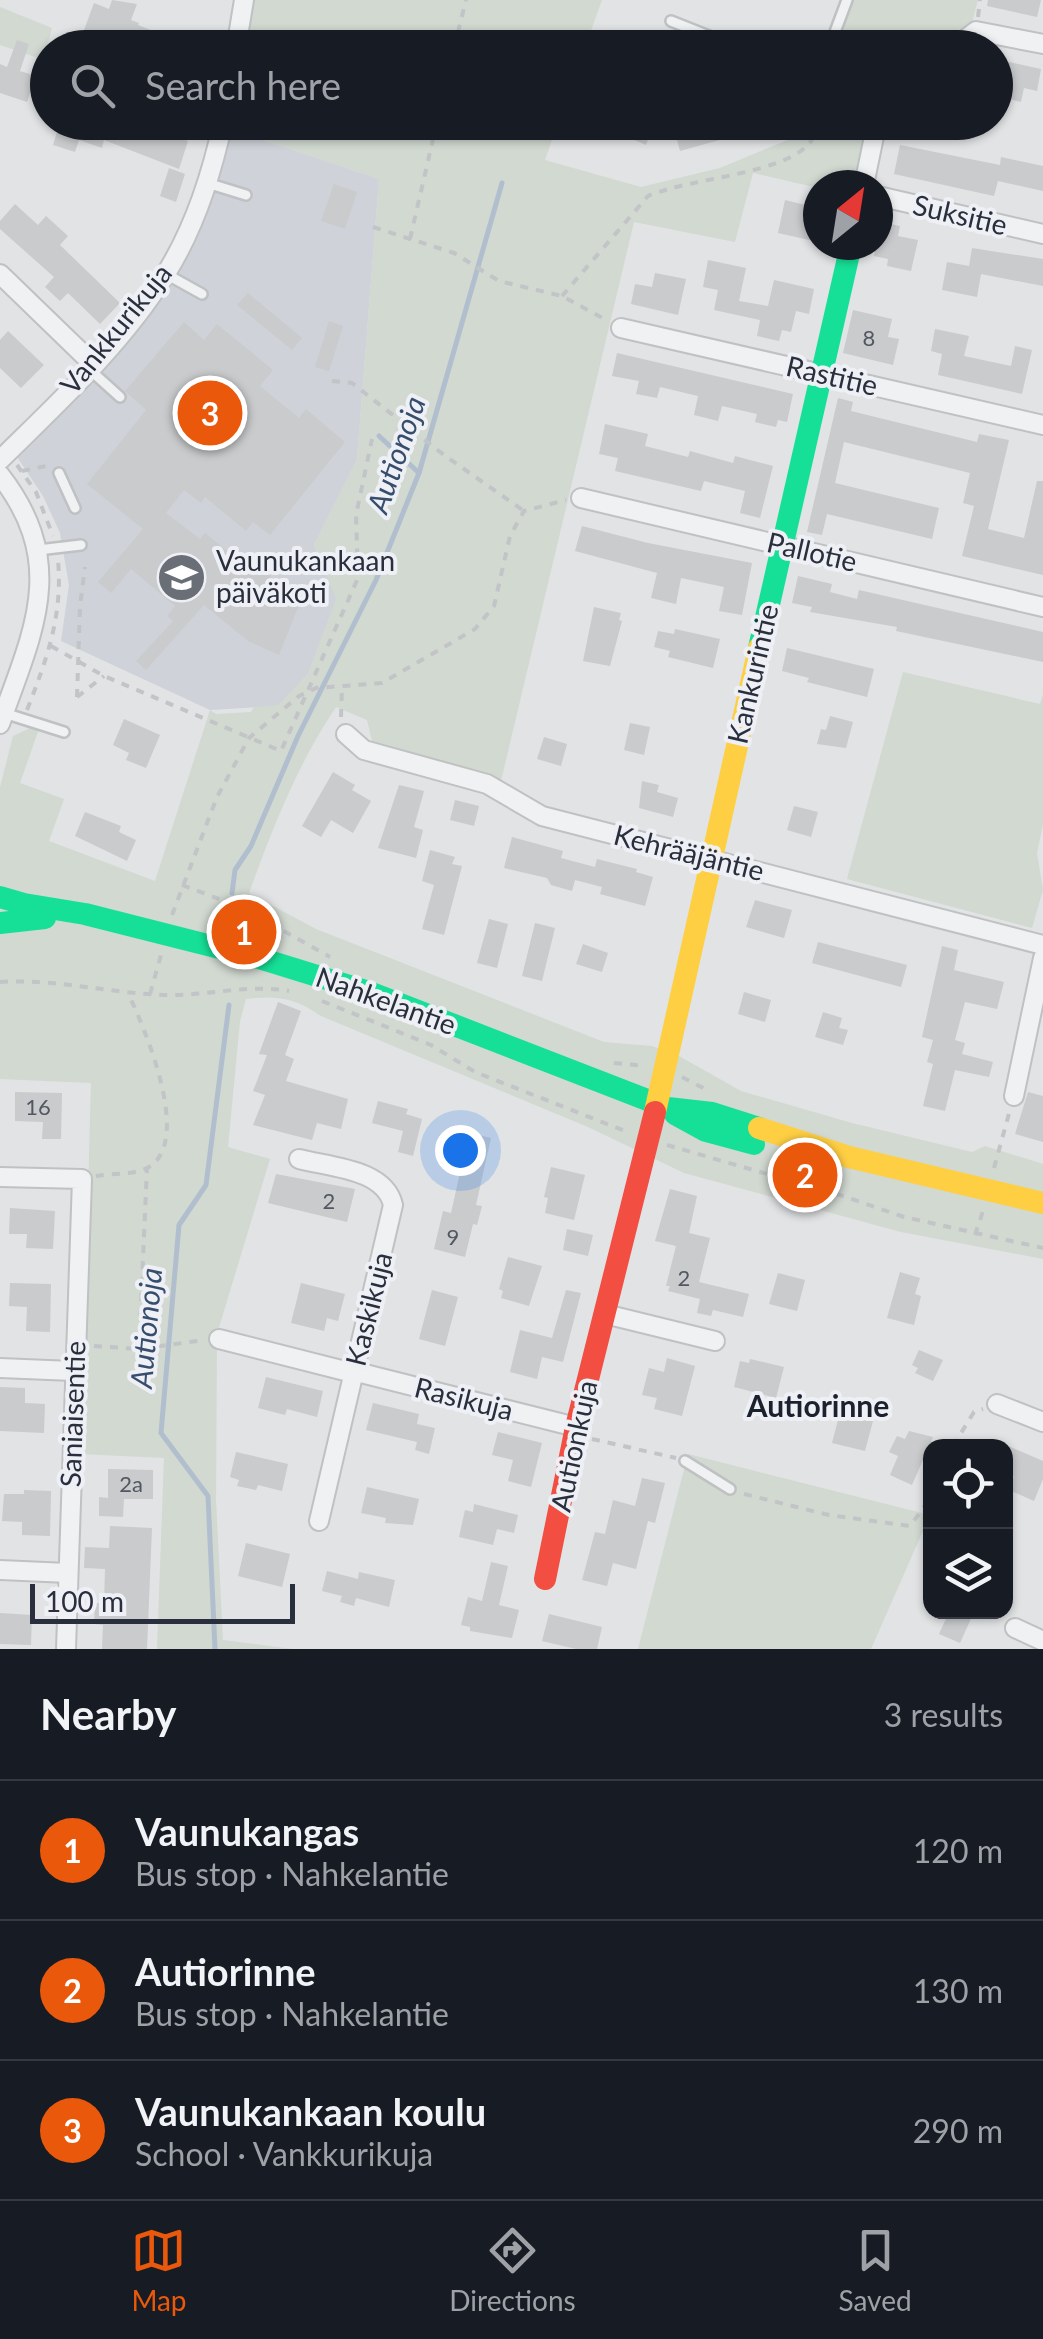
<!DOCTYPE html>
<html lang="en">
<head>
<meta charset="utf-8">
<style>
	body { margin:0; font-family:Lato,sans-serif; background:#20242c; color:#f1f3f6 }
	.controls { position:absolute; right:30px; bottom:30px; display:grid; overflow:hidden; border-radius:20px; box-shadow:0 2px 8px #0004 }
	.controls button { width:90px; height:90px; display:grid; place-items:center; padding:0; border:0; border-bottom:2px solid #363941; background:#171b24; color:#f1f3f6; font:50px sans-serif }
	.compass { position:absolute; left:803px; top:170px; width:90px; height:90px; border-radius:50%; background:#171b24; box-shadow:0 2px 8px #0004; rotate:30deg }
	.scale { position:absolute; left:30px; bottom:25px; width:265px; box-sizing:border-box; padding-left:10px; border:5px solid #292f3c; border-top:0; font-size:28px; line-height:35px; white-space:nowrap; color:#292f3c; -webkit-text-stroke:8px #eef0f5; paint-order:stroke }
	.you { position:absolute; left:460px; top:1150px; width:35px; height:35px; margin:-25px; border:8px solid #fff; border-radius:50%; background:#1a73e8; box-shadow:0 0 0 15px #1a73e833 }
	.badge { display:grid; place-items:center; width:65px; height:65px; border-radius:50%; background:#ea580c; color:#fff; font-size:32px; font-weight:700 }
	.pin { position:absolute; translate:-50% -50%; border:5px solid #fff; box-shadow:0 2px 10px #0006 }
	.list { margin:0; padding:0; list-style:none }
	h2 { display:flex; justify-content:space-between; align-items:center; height:130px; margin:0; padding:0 40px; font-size:42px }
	h2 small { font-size:32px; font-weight:400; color:#9ea1a6 }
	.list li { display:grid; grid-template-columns:65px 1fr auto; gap:30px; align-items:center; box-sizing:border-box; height:140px; padding:0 40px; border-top:2px solid #363941 }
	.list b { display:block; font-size:38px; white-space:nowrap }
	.list p { margin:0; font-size:32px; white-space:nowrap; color:#9ea1a6 }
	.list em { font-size:32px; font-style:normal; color:#9ea1a6 }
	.icon { flex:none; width:55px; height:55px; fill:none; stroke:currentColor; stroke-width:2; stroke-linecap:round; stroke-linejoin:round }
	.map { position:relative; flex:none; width:1043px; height:1649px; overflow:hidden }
	.search { position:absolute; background:#171b24; box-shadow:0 2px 8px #0004; left:30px; right:30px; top:30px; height:110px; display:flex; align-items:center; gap:25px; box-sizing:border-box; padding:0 35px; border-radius:55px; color:#9ea1a6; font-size:38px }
	.sheet { height:550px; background:#171b24 }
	nav { display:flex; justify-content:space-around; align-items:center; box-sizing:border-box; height:140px; border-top:2px solid #363941; background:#171b24; font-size:28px; color:#9ea1a6 }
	nav a { display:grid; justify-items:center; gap:5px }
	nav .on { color:#ea580c }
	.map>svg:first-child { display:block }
</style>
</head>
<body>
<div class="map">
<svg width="1043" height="1649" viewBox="0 0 1043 1649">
	<rect width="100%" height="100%" fill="#e1e3e5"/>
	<!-- built -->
	<polygon fill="#cfd2d8" points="231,129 379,179 357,460 314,545 337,599 308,674 278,706 210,710 61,641 69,585 60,533 43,496 17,457 100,370 199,223"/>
	<!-- green -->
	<g fill="#d1d9d1">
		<polygon points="251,0 602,0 585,47 241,48"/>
		<polygon points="849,0 978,0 971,26 941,47 832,48"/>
		<polygon points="0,7 52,28 44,60 0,45"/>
		<path d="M 232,123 L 558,123 L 545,160 L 641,187 L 720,168 L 797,136 L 803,123 L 872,123 L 859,176 L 847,177 L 845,185 L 818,185 L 818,188 L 753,173 L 735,242 L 634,222 L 501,781 L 393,750 L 372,741 L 367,720 L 336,707 C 297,765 273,827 249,893 L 316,929 L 604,1042 L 652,1046 L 679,1056 L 741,1091 L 852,1123 L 972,1152 L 985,1146 L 1043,1164 L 1043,1259 L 901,1232 L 684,1173 L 588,1127 L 321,1016 C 296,998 276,995 246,999 L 240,1021 L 228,1147 L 270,1159 L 217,1334 L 216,1500 L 223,1640 L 293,1649 L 157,1649 L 164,1458 L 81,1454 L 91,1083 L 0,1079 L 0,787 L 13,736 L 30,728 L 39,729 L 20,783 L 64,799 L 49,841 L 155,881 L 210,710 L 216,714 L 251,712 L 254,707 L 278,705 L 308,674 L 336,599 L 314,545 L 357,460 L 379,179 L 231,129 Z"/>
		<polygon points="903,672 1040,704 1043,694 1043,824 1037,853 1043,890 1032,928 847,879"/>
		<polygon points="688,1454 930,1515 871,1649 638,1649"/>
	</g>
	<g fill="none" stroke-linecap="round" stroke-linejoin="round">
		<!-- stream -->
		<g stroke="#b1bece" stroke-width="5">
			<polyline points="379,436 419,473"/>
			<polyline points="232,893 235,870 251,846 298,736 376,580 419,473 502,183"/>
			<polyline points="215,1649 208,1496 161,1433 179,1225 206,1185 229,1005"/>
		</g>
	</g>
	<!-- building -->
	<g fill="#c9cbcd">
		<polygon points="112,0 137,4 131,20 139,23 138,25 196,48 127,48 84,30 94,3 109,9"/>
		<polygon points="988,0 1041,0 1037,17 987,6"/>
		<polygon points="17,40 29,44 20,71 36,76 27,102 0,93 0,64 7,67"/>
		<polygon points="996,59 1041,69 1037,91 1024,88 1021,102 996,96"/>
		<polygon points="60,122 122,122 188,141 179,169 104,140 102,148 79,140 75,152 53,145"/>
		<polygon points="592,122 655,122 646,145"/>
		<polygon points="672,122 766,122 767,127 680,151"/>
		<polygon points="900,145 1000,165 1001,157 1043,166 1043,191 998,181 994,196 894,174"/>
		<polygon points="169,168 185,174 176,202 160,196"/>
		<polygon points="334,184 357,192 345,229 321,221"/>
		<polygon points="785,200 814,207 811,222 818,224 818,242 778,233"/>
		<polygon points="15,204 38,225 46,216 68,236 60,245 120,303 100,324 68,293 60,301 45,287 54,277 0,229 0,221"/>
		<polygon points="881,222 900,226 898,236 918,240 911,271 887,266 888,259 874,256"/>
		<polygon points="972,248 1043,259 1043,286 981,274 977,297 942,290 947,262 969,266"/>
		<polygon points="708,260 746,268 739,301 768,306 774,280 814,289 809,314 796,311 791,332 782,330 779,341 757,336 760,320 714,310 718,290 703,287"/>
		<polygon points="655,273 686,279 678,315 631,304 635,284 652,287"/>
		<polygon points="248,293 302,338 292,350 237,305"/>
		<polygon points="853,310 892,319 888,337 899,339 893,365 843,353"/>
		<polygon points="329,321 343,326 329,371 315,367"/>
		<polygon points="184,322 204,340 217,324 273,370 260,386 299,418 306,409 345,442 270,535 253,522 246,531 205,497 201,503 184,490 166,513 200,539 205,533 242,563 247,556 281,586 303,595 279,655 248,641 204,605 146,670 136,661 173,621 167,616 175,606 131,569 111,593 98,582 143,529 87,484 146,410 125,391"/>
		<polygon points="935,329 969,336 964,356 1011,366 1015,346 1032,350 1022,394 938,375 942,354 931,351"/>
		<polygon points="8,331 44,365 21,388 0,368 0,340"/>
		<polygon points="617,353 793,394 787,422 778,420 776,427 755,422 757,414 722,406 718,421 694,415 698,396 660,387 657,398 636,394 639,381 612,376"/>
		<polygon points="838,398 853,402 851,411 977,442 979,434 1009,440 988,529 1024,538 1037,481 1043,481 1043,575 962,556 974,506 963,503 970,473 844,442 835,483 939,508 932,539 827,514 822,535 807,532"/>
		<polygon points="605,424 648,434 645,446 688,457 690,451 733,463 735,456 773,466 760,518 740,513 745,491 704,481 701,491 615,471 618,458 599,454"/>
		<polygon points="582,526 648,543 752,563 742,615 719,611 724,587 681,578 676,604 651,598 657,573 575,551"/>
		<polygon points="798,576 832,584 830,592 857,599 859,590 1043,632 1043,662 896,631 897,627 810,612 812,607 792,603"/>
		<polygon points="594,607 621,613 619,620 622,621 610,666 583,661"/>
		<polygon points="675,629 720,639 713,668 668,657 670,651 654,647 658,631 674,634"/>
		<polygon points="787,648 874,669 867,697 807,682 809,678 782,671"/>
		<polygon points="830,716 853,722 846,748 817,744 821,729 826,730"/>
		<polygon points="124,719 160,735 146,768 126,760 129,753 113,745"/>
		<polygon points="630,723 650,727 644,755 624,750"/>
		<polygon points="544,737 567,744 561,766 537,759"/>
		<polygon points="333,772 355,785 352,790 371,801 353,833 331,820 321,837 302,826"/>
		<polygon points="642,781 659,785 657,792 678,798 673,817 639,808"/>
		<polygon points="399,785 424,791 414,827 423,830 416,858 378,848"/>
		<polygon points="455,800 479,806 474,826 450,820"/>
		<polygon points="794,806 818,812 811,837 787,830"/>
		<polygon points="85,812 121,826 119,832 136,840 127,861 75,836"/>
		<polygon points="512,837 563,851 561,858 595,867 597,859 637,869 636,872 653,877 645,906 600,894 602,887 575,880 572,891 551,885 547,878 504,868"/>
		<polygon points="430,850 455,857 452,864 462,866 444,935 422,929 434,885 422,881"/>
		<polygon points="755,900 792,910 784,938 746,927"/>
		<polygon points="489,919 508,924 497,968 477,963"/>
		<polygon points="535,923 555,928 542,981 522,976"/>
		<polygon points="818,942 907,965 901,987 812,963"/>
		<polygon points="583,944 608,953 602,972 576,964"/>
		<polygon points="942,946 958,950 954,970 1004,982 997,1009 965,1002 955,1040 965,1043 962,1054 993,1062 989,1077 955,1070 945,1111 923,1106 933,1064 927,1062 933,1040 922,1037"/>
		<polygon points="744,992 771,1000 765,1022 738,1014"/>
		<polygon points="278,1002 301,1011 285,1055 294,1059 286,1081 348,1099 341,1129 317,1123 312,1140 253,1125 265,1095 253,1091 267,1055 259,1054"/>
		<polygon points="823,1012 842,1018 839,1028 848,1030 843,1045 815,1037"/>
		<polygon points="15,1092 62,1093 61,1139 42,1139 43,1122 15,1121"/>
		<polygon points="1028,1092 1043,1096 1043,1142 1015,1134"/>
		<polygon points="378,1101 408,1109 406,1114 422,1119 413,1156 398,1152 403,1131 372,1123"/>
		<polygon points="454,1129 491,1138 476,1205 482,1206 477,1225 473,1224 465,1257 434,1249 443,1211 451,1213 463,1159 448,1155"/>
		<polygon points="551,1167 585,1175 574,1220 545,1213 548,1198 544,1197"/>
		<polygon points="276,1174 355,1189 347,1222 268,1203"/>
		<polygon points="670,1189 697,1196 689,1233 710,1238 699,1282 749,1294 743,1317 713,1310 711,1316 697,1313 700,1299 668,1291 670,1286 666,1286 676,1246 655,1241"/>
		<polygon points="10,1208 55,1211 53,1249 26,1248 27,1234 9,1234"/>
		<polygon points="567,1229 593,1235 588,1256 563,1250"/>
		<polygon points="508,1257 542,1266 529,1306 501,1298 503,1291 499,1289"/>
		<polygon points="900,1272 920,1278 915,1294 921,1296 914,1325 887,1318"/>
		<polygon points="778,1273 805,1280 797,1311 769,1304"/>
		<polygon points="10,1283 51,1284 50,1332 26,1331 27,1307 9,1306"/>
		<polygon points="301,1283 345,1294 338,1321 327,1318 324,1331 291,1323"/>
		<polygon points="432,1290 458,1297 445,1346 419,1339"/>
		<polygon points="566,1290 581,1293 563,1362 542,1357 537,1379 510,1372 520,1330 552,1338"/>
		<polygon points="919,1350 943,1360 933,1381 915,1373 918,1368 912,1365"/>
		<polygon points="667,1358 695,1366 682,1416 654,1409 657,1398 642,1395 649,1368 664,1372"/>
		<polygon points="750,1359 784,1367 776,1398 734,1387 740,1361 749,1363"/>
		<polygon points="266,1377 323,1391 317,1417 287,1409 285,1415 258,1408"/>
		<polygon points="0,1387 25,1388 25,1403 45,1404 44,1433 0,1431"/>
		<polygon points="373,1403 419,1414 417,1424 435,1428 429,1454 415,1450 417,1442 366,1430"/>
		<polygon points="849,1415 873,1421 865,1451 832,1443 839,1416 848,1418"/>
		<polygon points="909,1431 933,1437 912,1485 890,1475 898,1456 889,1452 897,1436 905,1439"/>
		<polygon points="498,1432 542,1443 531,1487 508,1481 513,1460 492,1455"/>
		<polygon points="1006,1445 1043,1461 1043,1479 1034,1501 1009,1490 1014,1476 1006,1473"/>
		<polygon points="236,1452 288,1464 282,1491 258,1485 256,1490 237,1486 239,1480 230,1477"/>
		<polygon points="108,1469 153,1470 153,1499 124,1499 123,1517 99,1516 99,1497 108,1498"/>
		<polygon points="642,1478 665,1483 655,1523 648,1521 636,1569 613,1563 607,1586 582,1580 595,1532 605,1534 613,1500 635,1506"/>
		<polygon points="367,1487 419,1499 413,1525 385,1523 386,1518 361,1513"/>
		<polygon points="24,1490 51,1491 50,1536 22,1535 22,1522 2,1521 4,1494 24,1494"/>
		<polygon points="474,1504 518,1515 514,1533 497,1529 493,1545 459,1537 465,1510 473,1512"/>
		<polygon points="110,1526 152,1528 147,1649 102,1649 103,1625 94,1624 95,1603 104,1603 105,1569 84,1568 85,1547 109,1548"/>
		<polygon points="246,1543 290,1554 282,1587 238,1576"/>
		<polygon points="491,1562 508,1566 499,1605 519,1610 512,1638 470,1631 470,1627 461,1625 468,1597 482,1601"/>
		<polygon points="327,1571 358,1579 359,1572 395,1580 389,1607 356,1598 354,1606 340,1602 342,1596 322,1591"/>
		<polygon points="949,1612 974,1612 960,1643 939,1634"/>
		<polygon points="0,1613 32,1615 31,1645 0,1644"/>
		<polygon points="549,1614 602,1627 597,1649 576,1649 542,1641"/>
	</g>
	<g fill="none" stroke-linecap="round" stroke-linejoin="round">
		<defs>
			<g id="lane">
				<polyline points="671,21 739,48"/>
				<polyline points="829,48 847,0"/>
				<polyline points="207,183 246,195"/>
				<polyline points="166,274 202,294"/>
				<polyline points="89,369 120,397"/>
				<polyline points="59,473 75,508"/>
				<polyline points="38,550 81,545"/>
				<polyline points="4,713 64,732"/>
				<polyline points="685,1461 730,1489"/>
			</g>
			<g id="street">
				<polyline points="236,48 244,0"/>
				<polyline points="954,48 976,31 1043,44"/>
				<polyline points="864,185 877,122"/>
				<polyline points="878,196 1043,234"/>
				<polyline points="0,274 93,364"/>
				<polyline points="621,328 1043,425"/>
				<path d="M 0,460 C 58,403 122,344 165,275 C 193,231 212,173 223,122"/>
				<path d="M 0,475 C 69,564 33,631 0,724"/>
				<polyline points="581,498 1043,607"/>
				<polyline points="346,734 364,750 487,784 542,816 1043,945"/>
				<polyline points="1014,1096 1043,958"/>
				<path d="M 299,1159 C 330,1167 385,1169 393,1205 L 319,1521"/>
				<polyline points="0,1177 82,1179 66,1649"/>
				<polyline points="605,1314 715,1341"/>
				<polyline points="219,1339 353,1373"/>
				<polyline points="0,1368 73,1371"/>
				<polyline points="353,1371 576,1427"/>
				<polyline points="997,1404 1043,1422"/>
				<polyline points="0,1570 68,1573"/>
				<polyline points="1015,1628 1043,1641"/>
			</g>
		</defs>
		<!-- lane casing -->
		<use href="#lane" stroke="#bfc1c3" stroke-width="14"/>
		<!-- street casing -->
		<use href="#street" stroke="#bfc1c3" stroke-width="22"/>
		<!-- path -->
		<g stroke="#c2c4c7" stroke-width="4" stroke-dasharray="8 8" stroke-linecap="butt">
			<polyline points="978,17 980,0"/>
			<polyline points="454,48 466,0"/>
			<polyline points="373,227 454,253 499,281 562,296 608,321"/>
			<polyline points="410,239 437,122"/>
			<path d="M 562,296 L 648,196 C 689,178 780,175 809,144 C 813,139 816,129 819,122"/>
			<polyline points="332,381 352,383 444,455 524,511"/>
			<polyline points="17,465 36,492 53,536"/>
			<polyline points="22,471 46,466"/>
			<polyline points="51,646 104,676 281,751 358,578 356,515 372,439"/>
			<polyline points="77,697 80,606 85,567"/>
			<polyline points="77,697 104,676"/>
			<path d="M 27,710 C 47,659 63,615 58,560"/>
			<polyline points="341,717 342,687"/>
			<polyline points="182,885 243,908 330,957"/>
			<polyline points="172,915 217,797 249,738 299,696 316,688 382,683 475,629 494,606 510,536 524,511 566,500"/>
			<path d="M 0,982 C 58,978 114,995 172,995 C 211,995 250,984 289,991"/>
			<polyline points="150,994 161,955"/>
			<polyline points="322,1001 431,1045 475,1072 630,1133"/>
			<polyline points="614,1063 645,1066"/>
			<polyline points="682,1077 705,1089"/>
			<polyline points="667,1145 843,1196 904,1217 1043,1248"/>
			<polyline points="994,1168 1010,1110"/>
			<path d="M 96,1176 C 112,1173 136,1175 149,1167 C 193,1140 144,1027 128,993"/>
			<polyline points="975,1235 983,1211"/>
			<polyline points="94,1346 139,1349 204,1340"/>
			<polyline points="139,1349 147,1168"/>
			<polyline points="592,1439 676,1458"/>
			<polyline points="953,1446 974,1412 983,1409"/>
			<polyline points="744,1494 829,1515 910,1526 930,1499"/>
		</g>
		<!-- lane -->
		<use href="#lane" stroke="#eff1f2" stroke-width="9"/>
		<!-- street -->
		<use href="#street" stroke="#eff1f2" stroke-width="18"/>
		<!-- fast -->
		<g stroke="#16e098" stroke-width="22">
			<polyline points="759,648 851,245"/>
			<polyline points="0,897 24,904 85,914 259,958 369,992 668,1108 712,1113 759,1128"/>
			<polyline points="0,923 45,918"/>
			<polyline points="675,1114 706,1131 754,1144"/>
		</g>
		<!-- slow -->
		<g stroke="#ffcf43" stroke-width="22">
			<polyline points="655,1112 759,648"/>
			<polyline points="759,1128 849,1157 1043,1203"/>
		</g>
		<!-- jam -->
		<polyline stroke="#f24e42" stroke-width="22" points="545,1579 576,1427 655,1112"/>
	</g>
	<!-- icons -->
	<defs>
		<symbol id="school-disc" viewBox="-11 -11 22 22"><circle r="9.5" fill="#696e77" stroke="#eef0f5"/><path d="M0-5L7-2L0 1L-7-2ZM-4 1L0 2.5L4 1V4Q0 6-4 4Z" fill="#fff"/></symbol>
	</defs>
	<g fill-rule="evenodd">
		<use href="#school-disc" x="154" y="550" width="55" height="55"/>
	</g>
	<g text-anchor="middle" stroke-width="8" stroke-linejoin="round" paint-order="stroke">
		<!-- number labels -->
		<g font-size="22" fill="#525761">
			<text x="869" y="346">8</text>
			<text x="38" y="1115">16</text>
			<text x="329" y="1209">2</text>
			<text x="453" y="1245">9</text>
			<text x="684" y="1286">2</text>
			<text x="131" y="1492">2a</text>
		</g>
		<!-- street labels -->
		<g font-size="28" fill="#292f3c" stroke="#eef0f5">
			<text transform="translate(960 215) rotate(13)" y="10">Suksitie</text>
			<text transform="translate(116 329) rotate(-51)" y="10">Vankkurikuja</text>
			<text transform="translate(832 376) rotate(13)" y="10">Rastitie</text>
			<text transform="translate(812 552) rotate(13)" y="10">Pallotie</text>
			<text transform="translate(753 674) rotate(-77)" y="10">Kankurintie</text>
			<text transform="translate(689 853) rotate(14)" y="10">Kehrääjäntie</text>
			<text transform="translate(386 1001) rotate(20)" y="10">Nahkelantie</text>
			<text transform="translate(369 1309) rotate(-76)" y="10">Kaskikuja</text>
			<text transform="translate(464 1399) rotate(14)" y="10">Rasikuja</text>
			<text transform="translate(73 1414) rotate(-88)" y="10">Saniaisentie</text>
			<text transform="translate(574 1446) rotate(-78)" y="10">Autionkuja</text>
		</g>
		<!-- poi labels -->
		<g font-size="28" fill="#292f3c" stroke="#eef0f5" text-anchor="start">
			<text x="216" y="571">Vaunukankaan<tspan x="216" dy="32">päiväkoti</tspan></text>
		</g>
		<!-- water labels -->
		<g font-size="30" font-style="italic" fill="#374d6d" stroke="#eef0f5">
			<text transform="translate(397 455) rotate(-71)" y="10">Autionoja</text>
			<text transform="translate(147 1328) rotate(-85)" y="10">Autionoja</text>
		</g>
		<!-- neighbourhood labels -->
		<g font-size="30" font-weight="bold" fill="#1b212d" stroke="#eef0f5">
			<text x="818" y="1417">Autiorinne</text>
		</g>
	</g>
</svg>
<div class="controls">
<button><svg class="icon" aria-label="locate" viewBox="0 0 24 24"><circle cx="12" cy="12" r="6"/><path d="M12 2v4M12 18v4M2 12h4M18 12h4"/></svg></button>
<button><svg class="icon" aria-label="layers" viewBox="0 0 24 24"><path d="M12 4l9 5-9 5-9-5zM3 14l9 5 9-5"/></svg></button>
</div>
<svg class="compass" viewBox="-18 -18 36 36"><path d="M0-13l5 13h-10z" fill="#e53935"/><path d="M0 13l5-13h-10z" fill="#9ea1a6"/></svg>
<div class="scale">100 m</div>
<div class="you"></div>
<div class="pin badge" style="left:244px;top:932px">1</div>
<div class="pin badge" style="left:805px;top:1175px">2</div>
<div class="pin badge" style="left:210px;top:413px">3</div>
<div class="search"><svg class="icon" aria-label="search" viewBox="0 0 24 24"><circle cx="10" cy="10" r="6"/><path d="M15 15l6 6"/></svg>Search here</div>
</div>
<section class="sheet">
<h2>Nearby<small>3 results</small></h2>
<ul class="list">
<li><span class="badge">1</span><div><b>Vaunukangas</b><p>Bus stop · Nahkelantie</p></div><em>120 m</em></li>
<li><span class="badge">2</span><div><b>Autiorinne</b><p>Bus stop · Nahkelantie</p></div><em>130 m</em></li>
<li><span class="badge">3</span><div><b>Vaunukankaan koulu</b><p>School · Vankkurikuja</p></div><em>290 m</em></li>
</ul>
</section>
<nav>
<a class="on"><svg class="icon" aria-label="map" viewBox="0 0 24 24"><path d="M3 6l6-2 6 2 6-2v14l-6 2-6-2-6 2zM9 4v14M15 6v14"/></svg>Map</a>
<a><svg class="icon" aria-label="directions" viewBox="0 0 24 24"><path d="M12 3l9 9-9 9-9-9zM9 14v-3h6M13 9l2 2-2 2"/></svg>Directions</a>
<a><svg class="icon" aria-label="saved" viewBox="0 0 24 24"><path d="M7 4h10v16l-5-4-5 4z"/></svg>Saved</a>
</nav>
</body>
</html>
